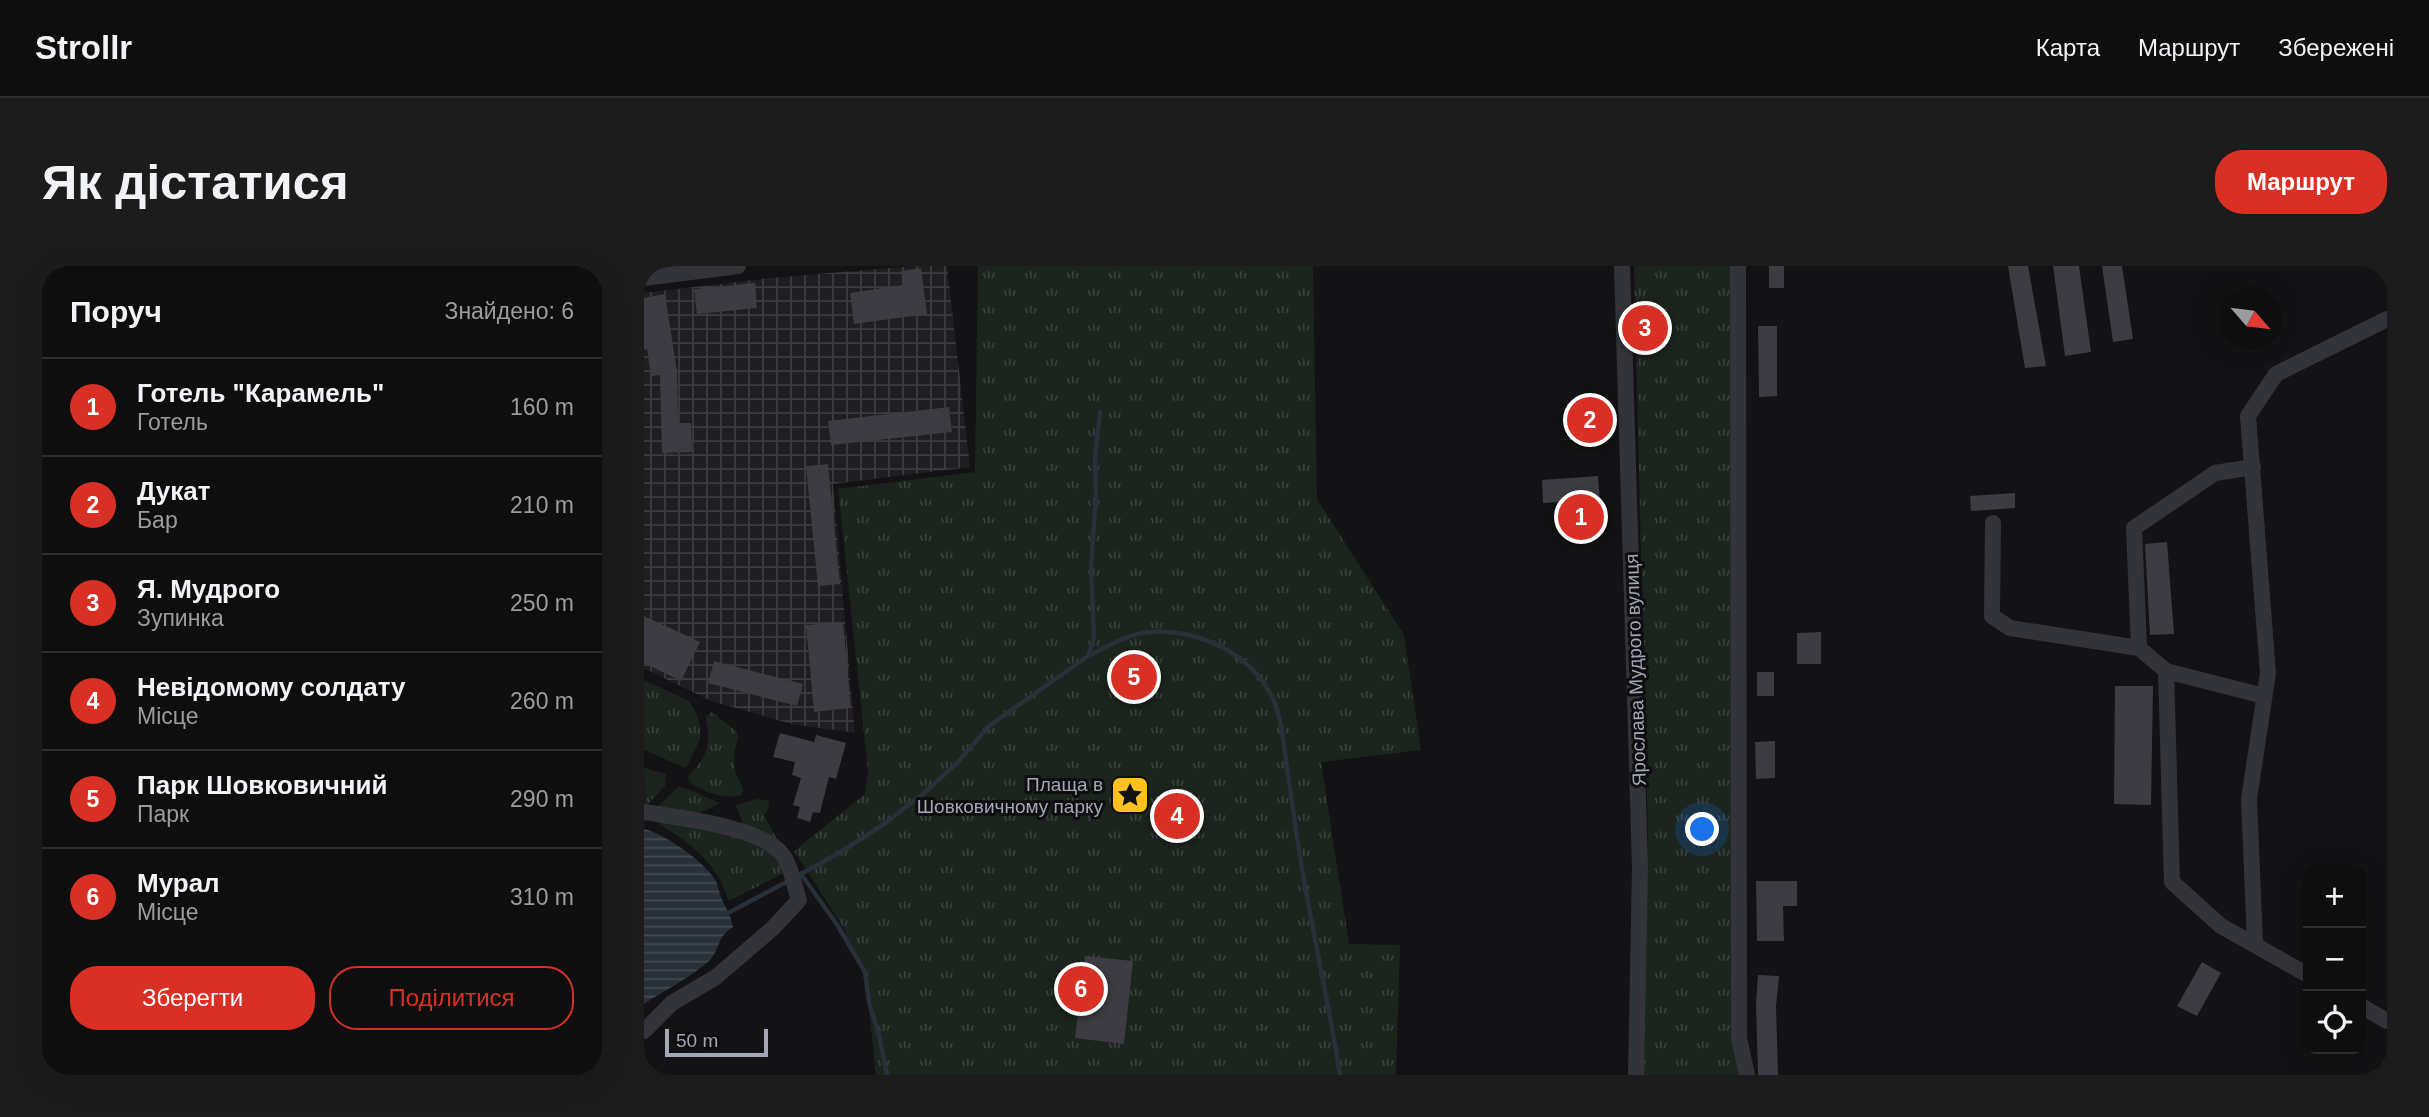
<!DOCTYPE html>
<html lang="uk">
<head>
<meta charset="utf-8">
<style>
	body { margin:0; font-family:Arial,sans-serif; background:#1c1c1d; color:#f1f3f6 }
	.controls { position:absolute; right:21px; bottom:21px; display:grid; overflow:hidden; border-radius:14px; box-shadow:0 7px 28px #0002 }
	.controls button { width:63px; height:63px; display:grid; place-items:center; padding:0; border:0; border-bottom:2px solid #2e2e2f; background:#0e0e0f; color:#f1f3f6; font:35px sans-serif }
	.compass { position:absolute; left:1575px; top:21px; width:63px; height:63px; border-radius:50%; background:#0e0e0f; box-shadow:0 7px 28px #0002; rotate:118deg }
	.scale { position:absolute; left:21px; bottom:18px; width:103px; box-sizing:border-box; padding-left:7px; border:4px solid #a3a7b6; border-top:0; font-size:19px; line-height:24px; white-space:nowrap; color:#a3a7b6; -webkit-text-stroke:5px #0e0d0f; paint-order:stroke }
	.you { position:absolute; left:1059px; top:564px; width:24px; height:24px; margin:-18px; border:5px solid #fff; border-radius:50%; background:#1a73e8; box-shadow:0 0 0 10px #1a73e833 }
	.badge { display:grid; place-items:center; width:46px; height:46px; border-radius:50%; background:#d93025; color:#fff; font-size:23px; font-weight:700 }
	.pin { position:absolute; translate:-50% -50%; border:4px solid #fff; box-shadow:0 2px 7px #0006 }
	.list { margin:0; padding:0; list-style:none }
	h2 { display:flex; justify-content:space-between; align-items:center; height:91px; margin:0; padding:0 28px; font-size:30px }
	h2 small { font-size:23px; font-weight:400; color:#9b9c9e }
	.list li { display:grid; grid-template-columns:46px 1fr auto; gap:21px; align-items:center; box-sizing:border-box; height:98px; padding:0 28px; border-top:2px solid #2e2e2f }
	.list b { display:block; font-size:26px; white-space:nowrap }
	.list p { margin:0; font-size:23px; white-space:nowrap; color:#9b9c9e }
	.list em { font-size:23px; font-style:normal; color:#9b9c9e }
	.actions { display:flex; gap:14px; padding:21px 28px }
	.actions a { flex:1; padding:16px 0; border:2px solid #d93025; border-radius:28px; text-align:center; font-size:24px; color:#d93025 }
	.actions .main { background:#d93025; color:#fff }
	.icon { flex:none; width:38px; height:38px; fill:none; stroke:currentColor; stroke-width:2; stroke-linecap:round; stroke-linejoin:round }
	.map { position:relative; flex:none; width:1743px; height:809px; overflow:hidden; border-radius:28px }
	header { display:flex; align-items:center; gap:42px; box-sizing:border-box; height:98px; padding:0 35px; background:#0e0e0f; border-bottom:2px solid #2e2e2f }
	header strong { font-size:33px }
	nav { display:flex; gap:38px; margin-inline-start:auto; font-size:24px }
	.intro { display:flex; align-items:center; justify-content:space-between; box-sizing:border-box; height:168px; padding:0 42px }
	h1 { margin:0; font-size:49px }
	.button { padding:18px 32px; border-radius:28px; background:#d93025; color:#fff; font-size:24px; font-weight:700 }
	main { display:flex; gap:42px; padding:0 42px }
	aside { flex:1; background:#0e0e0f; border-radius:28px; box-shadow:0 7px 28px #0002 }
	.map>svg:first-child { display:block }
</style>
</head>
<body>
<header>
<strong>Strollr</strong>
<nav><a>Карта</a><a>Маршрут</a><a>Збережені</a></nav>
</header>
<div class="intro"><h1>Як дістатися</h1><a class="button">Маршрут</a></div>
<main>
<aside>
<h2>Поруч<small>Знайдено: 6</small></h2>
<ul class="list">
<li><span class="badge">1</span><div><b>Готель &quot;Карамель&quot;</b><p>Готель</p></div><em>160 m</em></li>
<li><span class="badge">2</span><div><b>Дукат</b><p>Бар</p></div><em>210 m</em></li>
<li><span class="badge">3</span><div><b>Я. Мудрого</b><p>Зупинка</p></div><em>250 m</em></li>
<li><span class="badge">4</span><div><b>Невідомому солдату</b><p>Місце</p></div><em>260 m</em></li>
<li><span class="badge">5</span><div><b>Парк Шовковичний</b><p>Парк</p></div><em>290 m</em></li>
<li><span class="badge">6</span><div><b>Мурал</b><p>Місце</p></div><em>310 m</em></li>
</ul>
<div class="actions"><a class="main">Зберегти</a><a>Поділитися</a></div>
</aside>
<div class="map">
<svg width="1743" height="809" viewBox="0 0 1743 809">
	<defs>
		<pattern id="industrial-grid" width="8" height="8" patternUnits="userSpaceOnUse" patternTransform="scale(1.75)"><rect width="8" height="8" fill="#1f1e21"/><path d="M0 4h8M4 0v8" fill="none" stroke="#3c3c3f"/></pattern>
		<pattern id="park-tufts" width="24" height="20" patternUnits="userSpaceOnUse" patternTransform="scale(1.75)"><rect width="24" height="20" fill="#1c241e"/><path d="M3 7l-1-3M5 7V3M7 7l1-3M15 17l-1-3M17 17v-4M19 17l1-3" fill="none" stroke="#3a413c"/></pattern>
		<pattern id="water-rules" width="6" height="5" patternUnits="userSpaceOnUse" patternTransform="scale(1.75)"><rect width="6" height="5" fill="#283039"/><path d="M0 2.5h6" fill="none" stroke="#444b53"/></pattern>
	</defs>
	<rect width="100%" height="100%" fill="#131214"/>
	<!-- industrial -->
	<polygon fill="url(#industrial-grid)" points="271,0 303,0 326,201 189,218 211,467 148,458 67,435 0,402 0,27 126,12"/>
	<!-- park -->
	<g fill="url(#park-tufts)">
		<polygon points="334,0 669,0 673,233 760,369 777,484 677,496 705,678 756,679 752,809 232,809 221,706 207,683 201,664 150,585 221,528 224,505 194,223 331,206"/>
		<polygon points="990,0 1086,0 1096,809 998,809 1004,570"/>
		<polygon points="0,414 45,435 51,445 56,458 56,473 42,502 0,484"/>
		<path d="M 68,446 L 92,465 L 94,472 L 90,487 L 91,506 L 99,523 L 97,529 C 80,534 59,526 45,516 L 44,510 C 58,496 65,487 64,466 C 64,460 61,456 62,450 Z"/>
		<polygon points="0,502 22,508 21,520 1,541"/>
		<path d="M 34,521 C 46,522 63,532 76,537 L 52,549 L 10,544 Z"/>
		<polygon points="113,533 124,534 125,542 120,549 134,575 101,564 92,539"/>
		<path d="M 16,554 C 41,559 115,571 131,588 C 135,593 137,601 138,608 L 85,635 C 71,595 50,580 15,558 Z"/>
	</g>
	<!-- water -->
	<path fill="url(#water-rules)" d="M 0,563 C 20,567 61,596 72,615 C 74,619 75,626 77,631 C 82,644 86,646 89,661 C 71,672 77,684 64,696 C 44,713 21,724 0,738 Z"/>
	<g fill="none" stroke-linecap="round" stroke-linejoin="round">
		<!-- stream -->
		<g stroke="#283039" stroke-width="4.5">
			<path d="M 445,390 C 462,380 479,371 498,367 C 545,360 598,382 623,422 C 637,443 638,469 642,494 C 646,522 650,550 654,578 C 666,655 684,732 696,809"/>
			<polyline points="157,608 194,660 221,706 225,736 235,769 243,809"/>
			<polyline points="153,610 195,587 240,558 280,527 313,497 345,460 444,390 450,371 447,302 452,230 451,192 456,146"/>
			<polyline points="86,646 146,614"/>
		</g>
	</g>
	<!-- building -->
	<g fill="#3c3c42">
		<rect x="1125" y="0" width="15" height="22"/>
		<polygon points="1364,0 1384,0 1402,100 1381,102"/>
		<polygon points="1409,0 1435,0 1447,86 1421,90"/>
		<polygon points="1458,0 1478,0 1489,73 1469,76"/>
		<polygon points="277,2 283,48 210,58 206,27 259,19 257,5"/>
		<polygon points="111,17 113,42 53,48 50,23"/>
		<polygon points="21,28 33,106 34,157 47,157 48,186 18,187 16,109 7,110 3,83 0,84 0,32"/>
		<polygon points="1114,60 1133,60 1133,130 1115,131"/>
		<polygon points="945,135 947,173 925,174 923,137"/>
		<polygon points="305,141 308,166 187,179 184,155"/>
		<polygon points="184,198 196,318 174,320 162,200"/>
		<polygon points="954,210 958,265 918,267 916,236 899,237 898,214"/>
		<polygon points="1371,227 1371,242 1327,245 1326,230"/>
		<polygon points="1523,276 1530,368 1506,369 1501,278"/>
		<polygon points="0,350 56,376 37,415 0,397"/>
		<polygon points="199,356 207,442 170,446 162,359"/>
		<polygon points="1177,366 1177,398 1153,398 1153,367"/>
		<polygon points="70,395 159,418 153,440 64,417"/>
		<rect x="1113" y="406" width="17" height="24"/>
		<polygon points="1471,420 1509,420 1507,539 1470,538"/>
		<polygon points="136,467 170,476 172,469 202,477 192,513 185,511 176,547 169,546 166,556 153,552 156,541 149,539 157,512 148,509 151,496 129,491"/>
		<polygon points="1131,475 1131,512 1112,513 1111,476"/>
		<polygon points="1112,615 1153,615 1153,640 1139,640 1140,675 1113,675"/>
		<polygon points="441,690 489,695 480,778 431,772"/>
		<polygon points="1558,696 1577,707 1553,750 1533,740"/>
		<polygon points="1114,709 1135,710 1132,740 1134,809 1114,809 1112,737"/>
	</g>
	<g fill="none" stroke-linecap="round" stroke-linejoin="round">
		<!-- minor -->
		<g stroke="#33343a" stroke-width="16">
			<polyline points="978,0 996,601 992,809"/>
			<polyline points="1094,0 1095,772 1103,809"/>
			<polyline points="0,12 94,0"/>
			<polyline points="1349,257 1348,350 1366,362 1495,382 1522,405 1620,430"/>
			<polyline points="1495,382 1490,262 1571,207 1609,201"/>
			<polyline points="1522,405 1528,616 1577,660 1664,709"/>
			<path d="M 0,546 C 35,552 115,560 138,588 C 146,597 151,622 155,634 L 129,662 L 72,711 L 28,737 L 0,765"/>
			<polyline points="1611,677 1605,533 1624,407 1604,150 1632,108 1743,53"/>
			<polyline points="1717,740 1743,755"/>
		</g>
	</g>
	<!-- icons -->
	<defs>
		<symbol id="sight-square" viewBox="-11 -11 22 22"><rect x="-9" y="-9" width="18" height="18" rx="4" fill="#ffc120" stroke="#0e0d0f"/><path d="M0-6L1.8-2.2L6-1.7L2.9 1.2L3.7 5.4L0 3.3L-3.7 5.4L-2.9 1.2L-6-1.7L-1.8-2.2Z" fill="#111"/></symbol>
	</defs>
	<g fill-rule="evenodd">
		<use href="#sight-square" x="464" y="507" width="44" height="44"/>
	</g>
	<g text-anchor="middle" stroke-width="6" stroke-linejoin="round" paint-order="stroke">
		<!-- street labels -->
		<g font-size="19" fill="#a3a7b6" stroke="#0e0d0f">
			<text transform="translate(991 404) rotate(-92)" y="7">Ярослава Мудрого вулиця</text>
		</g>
		<!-- poi labels -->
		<g font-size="19" fill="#a3a7b6" stroke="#0e0d0f" text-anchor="end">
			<text x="459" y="525">Плаща в<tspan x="459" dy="22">Шовковичному парку</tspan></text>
		</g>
	</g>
</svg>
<div class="controls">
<button>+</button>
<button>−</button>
<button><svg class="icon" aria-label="locate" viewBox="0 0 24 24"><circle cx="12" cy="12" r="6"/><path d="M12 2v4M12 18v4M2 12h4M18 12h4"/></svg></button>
</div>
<svg class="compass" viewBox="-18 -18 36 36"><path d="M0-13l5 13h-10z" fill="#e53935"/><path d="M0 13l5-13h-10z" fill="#9b9c9e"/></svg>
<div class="scale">50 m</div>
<div class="you"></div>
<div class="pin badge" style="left:937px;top:251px">1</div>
<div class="pin badge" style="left:946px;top:154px">2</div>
<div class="pin badge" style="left:1001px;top:62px">3</div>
<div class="pin badge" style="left:533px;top:550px">4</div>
<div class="pin badge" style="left:490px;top:411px">5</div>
<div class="pin badge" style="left:437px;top:723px">6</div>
</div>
</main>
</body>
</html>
